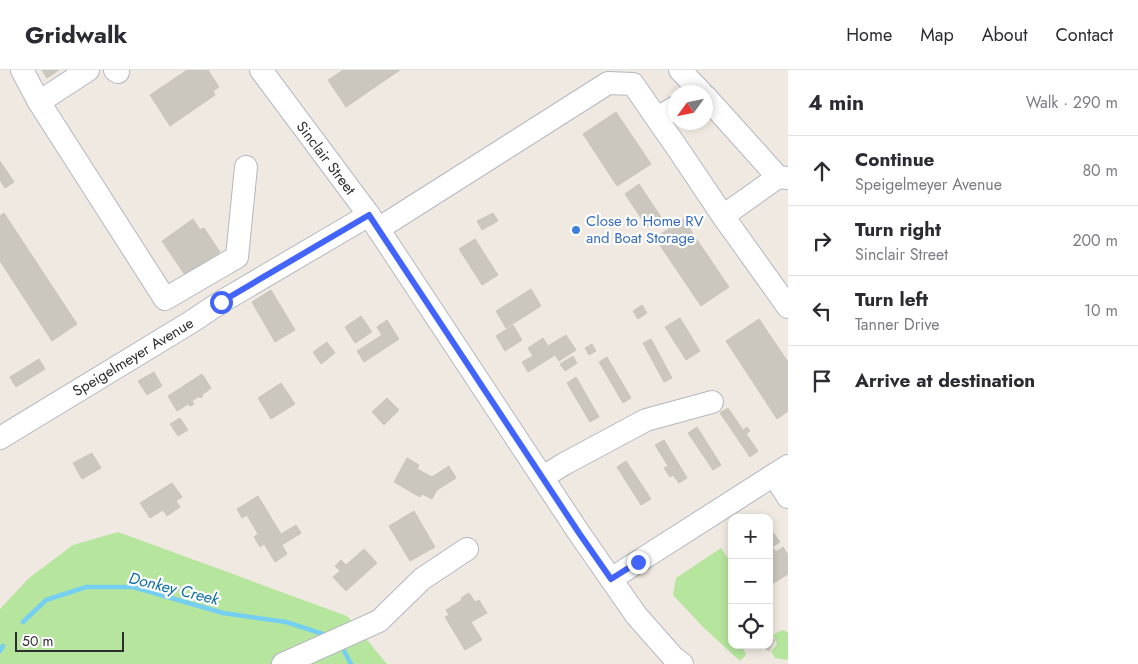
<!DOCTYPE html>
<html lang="en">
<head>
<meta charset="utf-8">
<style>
	body { margin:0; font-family:Jost,sans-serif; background:#f2f2f3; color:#2b2b33 }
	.controls { position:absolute; right:15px; bottom:15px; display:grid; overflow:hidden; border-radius:10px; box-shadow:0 2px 8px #0003 }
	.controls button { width:45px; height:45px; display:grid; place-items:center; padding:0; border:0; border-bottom:1px solid #e1e1e2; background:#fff; color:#2b2b33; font:25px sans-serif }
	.compass { position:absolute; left:668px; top:15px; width:45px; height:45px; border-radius:50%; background:#fff; box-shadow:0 2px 8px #0003; rotate:237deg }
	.scale { position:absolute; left:15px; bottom:12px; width:109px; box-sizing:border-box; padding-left:5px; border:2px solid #2e2e2e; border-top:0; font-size:14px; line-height:18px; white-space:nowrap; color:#2e2e2e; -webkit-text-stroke:4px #fff; paint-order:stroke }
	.stop { position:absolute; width:15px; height:15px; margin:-11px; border:4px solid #4264fb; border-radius:50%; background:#fff }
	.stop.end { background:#4264fb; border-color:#fff; box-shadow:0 1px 5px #0008 }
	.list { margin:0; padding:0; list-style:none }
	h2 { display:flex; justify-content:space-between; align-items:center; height:65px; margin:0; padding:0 20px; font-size:21px }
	h2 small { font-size:16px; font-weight:400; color:#7c7c81 }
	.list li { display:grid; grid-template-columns:32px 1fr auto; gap:15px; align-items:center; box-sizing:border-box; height:70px; padding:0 20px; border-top:1px solid #e1e1e2 }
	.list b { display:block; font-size:19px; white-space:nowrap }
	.list p { margin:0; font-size:16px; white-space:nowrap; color:#7c7c81 }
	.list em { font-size:16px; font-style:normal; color:#7c7c81 }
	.icon { flex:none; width:28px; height:28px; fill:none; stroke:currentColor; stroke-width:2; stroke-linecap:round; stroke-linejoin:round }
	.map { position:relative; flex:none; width:788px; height:594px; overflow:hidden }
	header { display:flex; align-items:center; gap:30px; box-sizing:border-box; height:70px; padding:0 25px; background:#fff; border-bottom:1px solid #e1e1e2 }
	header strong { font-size:24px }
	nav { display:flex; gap:28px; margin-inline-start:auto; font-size:18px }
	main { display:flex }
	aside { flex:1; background:#fff }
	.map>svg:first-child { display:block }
</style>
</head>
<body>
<header>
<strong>Gridwalk</strong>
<nav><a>Home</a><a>Map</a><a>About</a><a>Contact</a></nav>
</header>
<main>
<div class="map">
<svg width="788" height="594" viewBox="0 0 788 594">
	<rect width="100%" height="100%" fill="#efe9e1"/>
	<!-- green -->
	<g fill="#b6e59e">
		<polygon points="118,462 347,546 387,594 0,594 0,539 29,508 73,475"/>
		<polygon points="721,478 732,494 732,575 742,575 746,585 740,591 704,558 673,525 676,508"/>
		<polygon points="782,560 788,562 788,589 787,590 775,588 771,581 775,577 777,573 773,565"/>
	</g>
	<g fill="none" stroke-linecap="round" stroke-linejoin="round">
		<!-- stream -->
		<g stroke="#75cff0" stroke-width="4.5">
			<polyline points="23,552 46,530 86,517 133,517 223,543 286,552 326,565"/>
			<polyline points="0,581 3,576"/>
			<polyline points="344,581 351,594"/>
		</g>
	</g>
	<!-- building -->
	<g fill="#cbc7bf" stroke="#cbc5ba">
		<polygon points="42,0 59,0 47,8"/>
		<polygon points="187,0 200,0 201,1 203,0 208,0 219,17 213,21 215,25 170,56 150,25"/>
		<polygon points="343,0 400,0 346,37 328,10"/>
		<polygon points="616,42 651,94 617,116 583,64"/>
		<polygon points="0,91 14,112 5,118 0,110"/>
		<polygon points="639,114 661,147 647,157 625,124"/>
		<polygon points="4,143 77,254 52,271 0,191 0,146"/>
		<polygon points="493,143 498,151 482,160 477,151"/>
		<polygon points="193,149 200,160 204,158 220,182 185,205 162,171"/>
		<polygon points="683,149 729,217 701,236 655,168"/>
		<polygon points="475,169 498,205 482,215 459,179"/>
		<polygon points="531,219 541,236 506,258 496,241"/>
		<polygon points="271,220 295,260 275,272 252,232"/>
		<polygon points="642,235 647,243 638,249 633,241"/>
		<polygon points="361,246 372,262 355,273 345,257"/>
		<polygon points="680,248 700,281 686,290 665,257"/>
		<polygon points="759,249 788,292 788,341 777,349 726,271"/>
		<polygon points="387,250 399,269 364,292 357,281 382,265 377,257"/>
		<polygon points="513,255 522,270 505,281 496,266"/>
		<polygon points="566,265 576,280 559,291 555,285 528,302 522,292 533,286 528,278 543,268 548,276"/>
		<polygon points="651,269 672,308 664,312 643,273"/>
		<polygon points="327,272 335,283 321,294 313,282"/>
		<polygon points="592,274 596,281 589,285 585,278"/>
		<polygon points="573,286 577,293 565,301 560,294"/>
		<polygon points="607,287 631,328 623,333 599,292"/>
		<polygon points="39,289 45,299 16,317 10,307"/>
		<polygon points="154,302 162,316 147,325 138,311"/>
		<polygon points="202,304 211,318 202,325 203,326 200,328 199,326 192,331 194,334 190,336 188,334 177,341 168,326"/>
		<polygon points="576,307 599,347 590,352 567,313"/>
		<polygon points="281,313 295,334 271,349 258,328"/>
		<polygon points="387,328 399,340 384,355 372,342"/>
		<polygon points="728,338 743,360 747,357 750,361 746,364 758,381 750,387 720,343"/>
		<polygon points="180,348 188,360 178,366 170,354"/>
		<polygon points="697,357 721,395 713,400 688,363"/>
		<polygon points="664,370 687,408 679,413 673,405 670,407 664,398 668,396 655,375"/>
		<polygon points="92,383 101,398 82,409 73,393"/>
		<polygon points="407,388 419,395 417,399 432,407 449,396 456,408 437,420 432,429 422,424 420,427 394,412"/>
		<polygon points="626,391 651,429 641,435 617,397"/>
		<polygon points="172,413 182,427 176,431 180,437 167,446 163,440 150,448 140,433"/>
		<polygon points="258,426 281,464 296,455 301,463 282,475 287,484 275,492 264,474 260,477 254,467 258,464 247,445 242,448 237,439"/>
		<polygon points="414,441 435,477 410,491 389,456"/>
		<polygon points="769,457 780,472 772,477 776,482 783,477 788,485 788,499 787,500 788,504 769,516"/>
		<polygon points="364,479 377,493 346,521 333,507 340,501 335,496 341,490 346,495"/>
		<polygon points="469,523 475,532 479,530 487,543 471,552 482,570 465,580 445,547 449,545 446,540 462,530 461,528"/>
		<polygon points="769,566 775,570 769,581 759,575 769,575"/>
	</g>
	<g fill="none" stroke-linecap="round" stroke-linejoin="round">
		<defs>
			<g id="minor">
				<polyline points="22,0 39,32 165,229 237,187 246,97"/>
				<polyline points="115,0 118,2"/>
				<polyline points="261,0 369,145 579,463 636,545 673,587 682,594"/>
				<polyline points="680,0 701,22"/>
				<polyline points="706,27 778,107"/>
				<polyline points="39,32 88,0"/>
				<polyline points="657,48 676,37"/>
				<polyline points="723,146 778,107 788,108"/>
				<polyline points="378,159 608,13 633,14 678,79 723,146 788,237"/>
				<polyline points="0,368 191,252 221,232 369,145"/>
				<polyline points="774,405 788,427"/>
				<polyline points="543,407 564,394 646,350 712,332"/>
				<polyline points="611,509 788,396"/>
				<polyline points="283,594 379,551 422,509 467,479"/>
			</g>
		</defs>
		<!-- minor casing -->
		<use href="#minor" stroke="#b4b7c1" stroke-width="24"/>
		<!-- minor -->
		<use href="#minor" stroke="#fff" stroke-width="22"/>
	</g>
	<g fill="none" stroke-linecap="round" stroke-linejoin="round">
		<!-- route -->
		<polyline stroke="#4264fb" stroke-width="6" points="221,232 369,145 579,463 611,509 638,492"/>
	</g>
	<!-- markers -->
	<circle fill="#3f7fe0" stroke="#fff" stroke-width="2" cx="576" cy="160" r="5"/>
	<g text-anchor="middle" stroke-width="4.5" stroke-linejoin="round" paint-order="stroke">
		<!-- street labels -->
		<g font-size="15" fill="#2e2e2e" stroke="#fff">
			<text transform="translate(326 88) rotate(53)" y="5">Sinclair Street</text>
			<text transform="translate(133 287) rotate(-31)" y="5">Speigelmeyer Avenue</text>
		</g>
		<!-- shop labels -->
		<g font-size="15" fill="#366cbe" stroke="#fff" text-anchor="start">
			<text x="586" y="156">Close to Home RV<tspan x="586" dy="17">and Boat Storage</tspan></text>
		</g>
		<!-- water labels -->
		<g font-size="16" font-style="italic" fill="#0d6fa3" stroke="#fff">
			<text transform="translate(174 518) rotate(14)" y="6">Donkey Creek</text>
		</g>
	</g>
</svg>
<div class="controls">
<button>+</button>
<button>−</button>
<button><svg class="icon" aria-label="locate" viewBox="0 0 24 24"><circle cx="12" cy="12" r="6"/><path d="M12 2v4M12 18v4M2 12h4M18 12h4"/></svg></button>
</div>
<svg class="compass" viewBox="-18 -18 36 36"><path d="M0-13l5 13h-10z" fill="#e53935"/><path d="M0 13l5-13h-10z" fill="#7c7c81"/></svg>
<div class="scale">50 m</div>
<div class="stop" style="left:221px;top:232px"></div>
<div class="stop end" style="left:638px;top:492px"></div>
</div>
<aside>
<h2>4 min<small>Walk · 290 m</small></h2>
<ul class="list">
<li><svg class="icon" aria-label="ahead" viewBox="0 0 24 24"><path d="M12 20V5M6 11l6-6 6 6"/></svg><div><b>Continue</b><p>Speigelmeyer Avenue</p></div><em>80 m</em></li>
<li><svg class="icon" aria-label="right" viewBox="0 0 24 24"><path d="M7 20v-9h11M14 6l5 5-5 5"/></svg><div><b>Turn right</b><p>Sinclair Street</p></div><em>200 m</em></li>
<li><svg class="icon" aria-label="left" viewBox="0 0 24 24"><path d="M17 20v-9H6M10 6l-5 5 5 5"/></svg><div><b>Turn left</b><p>Tanner Drive</p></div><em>10 m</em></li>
<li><svg class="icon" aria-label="arrive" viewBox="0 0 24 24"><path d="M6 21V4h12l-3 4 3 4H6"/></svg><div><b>Arrive at destination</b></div></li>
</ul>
</aside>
</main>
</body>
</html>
